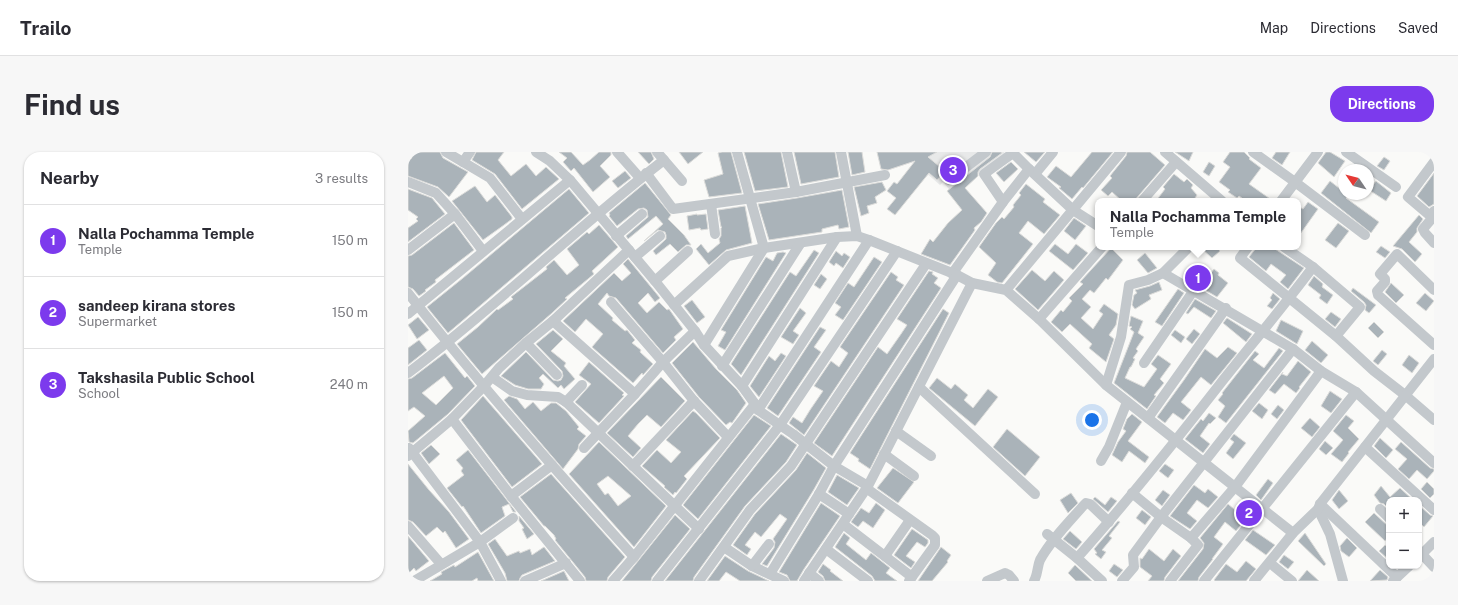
<!DOCTYPE html>
<html lang="en">
<head>
<meta charset="utf-8">
<style>
	body { margin:0; font-family:"Public Sans",sans-serif; background:#f7f7f7; color:#2b2b33 }
	.controls { position:absolute; right:12px; bottom:12px; display:grid; overflow:hidden; border-radius:8px; box-shadow:0 1px 3px #0004 }
	.controls button { width:36px; height:36px; display:grid; place-items:center; padding:0; border:0; border-bottom:1px solid #e1e1e2; background:#fff; color:#2b2b33; font:20px sans-serif }
	.compass { position:absolute; left:930px; top:12px; width:36px; height:36px; border-radius:50%; background:#fff; box-shadow:0 1px 3px #0004; rotate:305deg }
	.you { position:absolute; left:684px; top:268px; width:14px; height:14px; margin:-10px; border:3px solid #fff; border-radius:50%; background:#1a73e8; box-shadow:0 0 0 6px #1a73e833 }
	.badge { display:grid; place-items:center; width:26px; height:26px; border-radius:50%; background:#7c3aed; color:#fff; font-size:13px; font-weight:700 }
	.pin { position:absolute; translate:-50% -50%; border:2px solid #fff; box-shadow:0 1px 4px #0006 }
	.popup { position:absolute; left:687px; top:46px; width:206px; height:52px; box-sizing:border-box; display:grid; place-content:center; border-radius:8px; background:#fff; filter:drop-shadow(0 1px 3px #0005); font-size:13px; white-space:nowrap; color:#7c7c81 }
	.popup b { font-size:15px; color:#2b2b33 }
	.popup::after { content:''; position:absolute; left:50%; top:100%; margin-left:-8px; border:8px solid transparent; border-top-color:#fff }
	.list { margin:0; padding:0; list-style:none }
	h2 { display:flex; justify-content:space-between; align-items:center; height:52px; margin:0; padding:0 16px; font-size:17px }
	h2 small { font-size:13px; font-weight:400; color:#7c7c81 }
	.list li { display:grid; grid-template-columns:26px 1fr auto; gap:12px; align-items:center; box-sizing:border-box; height:72px; padding:0 16px; border-top:1px solid #e1e1e2 }
	.list b { display:block; font-size:15px; white-space:nowrap }
	.list p { margin:0; font-size:13px; white-space:nowrap; color:#7c7c81 }
	.list em { font-size:13px; font-style:normal; color:#7c7c81 }
	.map { position:relative; flex:none; width:1026px; height:429px; overflow:hidden; border-radius:16px }
	header { display:flex; align-items:center; gap:24px; box-sizing:border-box; height:56px; padding:0 20px; background:#fff; border-bottom:1px solid #e1e1e2 }
	header strong { font-size:19px }
	nav { display:flex; gap:22px; margin-inline-start:auto; font-size:14px }
	.intro { display:flex; align-items:center; justify-content:space-between; box-sizing:border-box; height:96px; padding:0 24px }
	h1 { margin:0; font-size:28px }
	.button { padding:10px 18px; border-radius:16px; background:#7c3aed; color:#fff; font-size:14px; font-weight:700 }
	main { display:flex; gap:24px; padding:0 24px }
	aside { flex:1; background:#fff; border-radius:16px; box-shadow:0 1px 3px #0004 }
	.map>svg:first-child { display:block }
</style>
</head>
<body>
<header>
<strong>Trailo</strong>
<nav><a>Map</a><a>Directions</a><a>Saved</a></nav>
</header>
<div class="intro"><h1>Find us</h1><a class="button">Directions</a></div>
<main>
<aside>
<h2>Nearby<small>3 results</small></h2>
<ul class="list">
<li><span class="badge">1</span><div><b>Nalla Pochamma Temple</b><p>Temple</p></div><em>150 m</em></li>
<li><span class="badge">2</span><div><b>sandeep kirana stores</b><p>Supermarket</p></div><em>150 m</em></li>
<li><span class="badge">3</span><div><b>Takshasila Public School</b><p>School</p></div><em>240 m</em></li>
</ul>
</aside>
<div class="map">
<svg width="1026" height="429" viewBox="0 0 1026 429">
	<rect width="100%" height="100%" fill="#fafaf8"/>
	<!-- built -->
	<polygon fill="#e8e9e9" points="510,0 596,0 597,2 563,27 546,43 535,30 532,33 503,8"/>
	<!-- building -->
	<g fill="#aab3b9" stroke="#dcdcda" fill-rule="evenodd">
		<polygon points="6,0 32,0 35,6 60,20 41,45 30,35 0,24 0,6 3,7"/>
		<polygon points="68,0 96,0 90,8 103,24 118,12 128,24 138,15 151,27 114,57 87,22 64,8"/>
		<polygon points="151,0 163,0 175,13 182,8 191,0 203,0 203,3 192,14 202,25 185,40 166,16 163,19 155,10 159,6"/>
		<polygon points="230,0 243,0 246,7 241,12"/>
		<polygon points="271,0 295,0 280,12"/>
		<polygon points="314,0 323,0 334,41 301,45 296,28 315,22 310,1"/>
		<polygon points="336,0 373,0 380,35 347,39"/>
		<polygon points="386,0 427,0 431,25 393,32"/>
		<polygon points="440,0 454,0 457,20 444,23"/>
		<polygon points="469,0 529,0 520,5 537,19 529,28 521,21 487,63 479,57 488,46 479,39 486,30 489,32 507,9 480,18 473,17"/>
		<polygon points="584,0 593,0 594,1 572,17 570,20 570,24 557,36 579,61 573,70 566,76 567,78 542,113 513,102 522,87 525,90 540,71 554,58 539,39 582,5"/>
		<polygon points="616,0 637,0 628,10"/>
		<polygon points="684,0 705,0 675,36 674,35 664,47 651,36 653,35 639,25 648,14 663,25"/>
		<polygon points="719,0 742,0 757,13 726,49 714,49 704,40 700,44 693,38 704,26 702,24 718,4"/>
		<polygon points="767,0 785,0 781,9"/>
		<polygon points="822,0 836,0 842,6 841,7 853,16 841,32 865,49 838,49 831,44 829,46 820,40 822,38 811,30 822,15 815,10"/>
		<polygon points="868,0 882,0 874,13 864,6"/>
		<polygon points="918,0 922,0 937,9 926,25 910,11"/>
		<polygon points="976,5 982,9 976,18 969,14"/>
		<polygon points="603,10 610,17 596,30 588,21"/>
		<polygon points="801,10 807,14 801,24 795,20"/>
		<polygon points="217,19 223,26 210,36 204,29"/>
		<polygon points="1026,21 1026,52 1021,55 1009,44"/>
		<polygon points="766,22 776,30 779,27 785,33 783,36 789,43 785,49 748,49 757,37 755,35"/>
		<polygon points="922,29 936,40 936,42 941,42 938,46 971,70 963,81 913,41"/>
		<polygon points="968,29 983,41 978,49 961,38"/>
		<polygon points="474,30 478,38 467,45 469,51 459,54 461,61 453,64 446,35"/>
		<polygon points="237,31 263,63 260,67 276,83 283,93 278,93 270,100 262,92 248,103 245,99 258,87 258,83 257,80 250,78 236,89 255,72 248,64 220,87 218,84 240,65 239,58 236,56 230,57 209,74 201,64 202,63 201,61"/>
		<polygon points="618,32 637,47 635,50 652,63 636,82 620,69 611,81 625,92 594,131 589,130 580,123 588,111 571,95 588,71 594,65 596,67 606,55 605,53 613,43 611,41"/>
		<polygon points="67,34 79,50 87,43 104,65 104,67 96,73 75,88 44,49"/>
		<polygon points="0,37 24,46 37,62 0,90 0,76 10,69 8,67 10,65 0,58"/>
		<polygon points="161,37 181,61 40,181 19,155 55,126"/>
		<polygon points="434,38 441,75 431,77 430,73 414,77 414,80 361,88 350,52 389,46"/>
		<polygon points="900,50 910,57 890,85 890,54 895,57"/>
		<polygon points="337,54 344,91 318,98 301,113 288,97 293,92 300,101 312,91 311,87 313,84 313,76 314,75 313,75 310,58"/>
		<polygon points="289,62 289,63 298,62 300,77 293,78 292,76 281,78 279,64"/>
		<polygon points="1011,63 1015,67 1009,76 1009,80 1001,90 1014,102 1007,110 994,97 985,94"/>
		<polygon points="666,66 678,74 667,88 656,79"/>
		<polygon points="46,71 66,98 27,128 28,130 17,138 18,139 11,144 5,137 0,135 0,104 4,103"/>
		<polygon points="930,71 941,79 928,96 917,88"/>
		<polygon points="191,73 210,95 184,119 186,122 157,146 159,147 144,161 74,222 49,192 70,175 89,157 90,158 105,147 103,145 139,117 138,115 146,108 159,123 171,113 159,97 179,80 181,82"/>
		<polygon points="647,92 660,102 668,92 680,101 665,118 641,99"/>
		<polygon points="973,94 982,100 977,106 968,100"/>
		<polygon points="792,95 808,95 812,99 804,106"/>
		<polygon points="849,95 864,95 896,116 880,137 872,130 878,123 863,112 858,119 841,105"/>
		<polygon points="703,96 715,108 700,128 698,126 686,141 682,138 674,147 683,155 673,166 685,177 695,162 691,159 696,152 710,162 708,173 701,183 706,187 698,210 681,196 684,192 662,172 654,180 643,170 653,158 655,160 664,149 661,146 675,132 672,130"/>
		<polygon points="406,98 411,101 333,223 323,212 382,120 388,124"/>
		<polygon points="428,99 434,104 436,101 442,105 435,116 428,111 426,114 421,110"/>
		<polygon points="375,100 378,101 317,198 310,194 318,180 313,178 358,105 365,109 369,101"/>
		<polygon points="737,101 749,116 740,121 729,108"/>
		<polygon points="466,105 474,110 435,168 427,163 433,155 427,151 440,131 446,135"/>
		<polygon points="220,107 252,146 247,150 240,141 230,151 239,161 251,150 259,158 261,157 275,177 266,185 268,188 255,201 208,146 201,144 199,141 190,152 205,166 204,168 217,179 219,178 227,188 224,191 233,198 232,200 245,212 235,223 234,221 225,231 184,195 195,182 178,167 167,180 155,169 206,121 214,129 223,121 215,112"/>
		<polygon points="790,117 799,126 806,117 811,121 810,123 820,131 809,145 792,135 782,127"/>
		<polygon points="624,118 637,129 646,119 656,128 630,158 607,137"/>
		<polygon points="521,119 525,120 524,122 530,126 526,131 533,136 424,304 406,291 470,195 479,202 493,182 499,173 489,167"/>
		<polygon points="483,120 490,125 488,128 496,133 396,283 381,271 385,265 394,271 402,258 415,239 406,234 423,209 431,215 440,201 432,195"/>
		<polygon points="413,122 419,127 412,137 406,133"/>
		<polygon points="906,124 915,132 914,135 925,143 919,152 911,146 913,143 900,133"/>
		<polygon points="751,130 754,138 741,143 743,147 727,157 724,153 726,143 729,141 727,138 742,134"/>
		<polygon points="983,131 996,143 988,151 977,140"/>
		<polygon points="945,136 968,153 961,161 957,158 958,153 956,150 943,139"/>
		<polygon points="770,137 776,141 754,174 747,170"/>
		<polygon points="865,141 872,147 864,157 859,154 864,148 862,146"/>
		<polygon points="1017,141 1026,149 1018,159 1008,151"/>
		<polygon points="787,147 808,159 803,166 786,155 780,162 778,161"/>
		<polygon points="284,148 297,165 289,171 276,154"/>
		<polygon points="392,156 398,161 385,179 391,183 385,192 373,185"/>
		<polygon points="535,157 541,161 462,317 450,309 451,307 442,301"/>
		<polygon points="923,160 933,167 927,175 917,167"/>
		<polygon points="723,164 735,169 730,181 736,185 728,197 730,199 725,206 727,207 723,215 722,215 717,226 736,235 749,217 743,212 750,203 763,212 752,227 756,231 746,243 748,244 739,257 706,231 726,180 722,177 724,175 721,174"/>
		<polygon points="10,165 21,178 9,187 0,173"/>
		<polygon points="819,166 844,182 838,190 815,171"/>
		<polygon points="873,168 895,179 889,192 868,179"/>
		<polygon points="966,170 976,180 970,186 960,176"/>
		<polygon points="412,175 418,178 406,195 413,200 370,264 359,256"/>
		<polygon points="786,177 792,182 784,192 778,187"/>
		<polygon points="145,178 155,187 143,199 158,211 156,214 167,227 156,237 153,233 150,236 135,222 131,226 136,232 133,237 120,237 107,233 93,224 118,200 145,228 150,229 153,228 155,224 154,219 128,192"/>
		<polygon points="767,178 777,185 773,191 763,183"/>
		<polygon points="11,188 19,198 0,213 0,196"/>
		<polygon points="904,189 920,203 913,211 897,198"/>
		<polygon points="285,190 308,217 329,238 338,251 324,271 322,270 318,273 291,245 264,211"/>
		<polygon points="820,195 829,201 803,233 793,225 773,250 783,258 775,268 765,261 757,271 749,265 776,228 797,197 809,206"/>
		<polygon points="871,196 875,199 818,271 810,265 817,254 810,248 815,242 814,241 847,199 851,202 845,208 856,216"/>
		<polygon points="974,198 979,202 970,213 965,209"/>
		<path d="M 37,201 L 57,226 L 59,224 L 67,234 L 40,262 L 5,291 L 1,290 L 0,279 L 17,264 L 6,255 L 0,259 L 0,227 L 4,226 ZM 36,224 L 45,236 L 28,253 L 14,241 Z"/>
		<polygon points="373,201 378,204 351,245 342,234 361,204 367,209"/>
		<polygon points="1001,203 1011,211 1004,221 994,213"/>
		<polygon points="890,209 903,220 891,235 892,236 888,241 876,232 867,242 861,238 875,220 874,222 879,224"/>
		<polygon points="181,210 216,241 214,243 216,244 191,271 167,250 183,232 171,223"/>
		<polygon points="253,225 277,249 253,275 239,263 230,272 220,284 233,296 225,305 199,281"/>
		<polygon points="529,226 543,237 547,232 560,243 556,248 565,256 580,237 590,245 567,274 521,236"/>
		<polygon points="922,239 934,247 923,261 913,254"/>
		<polygon points="75,244 134,312 104,335 53,268"/>
		<polygon points="101,244 109,247 117,257 125,250 133,259 143,251 148,251 158,259 171,275 169,277 178,284 171,292 170,297 155,317 96,248"/>
		<polygon points="851,251 860,258 854,267 844,259"/>
		<polygon points="870,253 876,258 869,267 863,262"/>
		<polygon points="285,259 288,261 312,286 276,324 279,327 268,341 267,340 265,343 256,335 257,334 234,314 249,298 263,311 273,300 258,288"/>
		<polygon points="801,261 808,266 802,272 801,271 792,284 802,292 795,301 777,287 793,267 795,269"/>
		<polygon points="724,262 734,270 720,289 741,305 737,311 721,299 714,310 704,303 710,290 718,279 715,277 719,267"/>
		<polygon points="346,263 363,274 290,367 275,353"/>
		<polygon points="938,263 946,269 940,276 951,287 940,300 941,301 934,310 923,302 935,288 925,279"/>
		<polygon points="902,266 912,275 904,285 893,276"/>
		<polygon points="599,277 632,305 617,324 585,295"/>
		<polygon points="373,282 389,293 378,310 337,354 286,425 285,429 257,429"/>
		<polygon points="826,282 838,291 825,307 818,301 826,290 822,287"/>
		<polygon points="972,286 985,298 978,306 966,294"/>
		<polygon points="917,289 925,296 918,303 911,297"/>
		<path d="M 191,290 L 258,354 L 226,395 L 161,322 ZM 200,324 L 223,344 L 210,354 L 200,341 L 197,343 L 189,332 Z"/>
		<polygon points="993,290 1022,316 1026,317 1026,319 1019,327 1009,318 1001,327 990,317 999,307 987,297"/>
		<polygon points="23,293 32,302 21,312 13,301"/>
		<polygon points="60,298 108,360 105,360 101,352 94,355 97,364 73,381 55,354 54,355 39,336 56,323 53,319 55,316 48,308"/>
		<polygon points="399,301 418,316 405,339 359,414 354,412 366,396 367,390 365,387 379,367 372,362 353,385 347,380 337,393 343,397 339,403 325,393 347,362 388,318"/>
		<polygon points="0,312 21,338 41,360 61,387 48,396 37,379 35,381 29,375 18,384 5,370 0,368"/>
		<polygon points="757,312 766,318 760,326 751,319"/>
		<polygon points="485,316 506,330 490,351 469,336"/>
		<polygon points="143,322 217,405 200,425 199,429 178,429 177,425 147,388 148,387 146,383 137,374 136,374 112,345"/>
		<polygon points="429,323 451,336 439,353 420,340"/>
		<polygon points="860,327 865,331 853,348 848,343"/>
		<polygon points="1019,330 1026,337 1026,342 1022,346 1013,337"/>
		<polygon points="786,333 797,341 800,337 810,345 800,356 789,348 779,361 789,369 782,377 762,364"/>
		<polygon points="973,334 982,345 992,336 1005,348 981,348 981,357 976,352 972,351 966,343"/>
		<polygon points="755,338 762,343 754,354 747,348"/>
		<polygon points="931,338 940,349 931,357 924,348"/>
		<polygon points="663,341 670,351 660,361 652,348"/>
		<polygon points="687,345 697,353 703,345 709,349 700,360 685,347"/>
		<polygon points="413,351 432,364 396,417 389,429 382,429 379,423 371,420"/>
		<polygon points="468,351 477,358 465,376 455,369 450,375 443,370 453,356 461,361"/>
		<polygon points="820,352 832,362 839,353 845,358 828,379 817,370 806,385 815,392 804,407 805,407 791,425 790,429 770,429 795,397 796,391 792,386"/>
		<polygon points="1011,353 1022,363 1025,364 1016,375 1011,370"/>
		<polygon points="734,358 743,365 737,373 728,366"/>
		<polygon points="966,361 981,375 981,384 977,389 957,370"/>
		<polygon points="267,363 282,377 244,425 243,429 214,429"/>
		<polygon points="111,364 126,382 119,387 114,377 116,376 111,369"/>
		<polygon points="710,369 712,370 701,384 704,386 694,398 698,400 693,407 687,402 689,401 686,397"/>
		<polygon points="504,377 520,388 520,391 517,395 509,390 498,404 507,410 503,416 486,403"/>
		<polygon points="845,378 867,393 858,403 837,388"/>
		<polygon points="662,379 674,390 668,397 655,387"/>
		<polygon points="436,381 442,386 438,392 458,408 463,401 482,416 478,421 489,429 467,429 464,424 427,395"/>
		<polygon points="897,381 918,412 916,414 890,389"/>
		<polygon points="0,384 21,409 8,419 6,416 0,422"/>
		<polygon points="939,386 949,396 941,405 933,399 932,394"/>
		<polygon points="87,387 99,404 111,399 112,401 122,397 124,403 136,395 147,409 114,423 112,426 111,429 99,429 97,421 80,392"/>
		<polygon points="977,393 981,396 981,408 971,399"/>
		<polygon points="533,395 543,403 539,409 540,410 524,429 510,429"/>
		<polygon points="741,397 756,409 765,397 773,404 757,425 756,429 740,429 744,424 732,415 732,406 734,407"/>
		<polygon points="70,400 86,429 70,429 69,426 64,429 22,429 34,422 33,420 46,413 47,415"/>
		<polygon points="876,403 886,410 880,417 871,410"/>
		<polygon points="317,404 340,419 361,429 332,429 318,420 311,429 299,429"/>
		<polygon points="838,409 848,417 838,429 807,429 806,428 818,412 829,420"/>
		<polygon points="415,412 423,418 422,419 435,429 417,429 415,424 410,420"/>
		<polygon points="706,412 715,418 709,425 701,419"/>
		<polygon points="667,413 684,429 668,429 660,421"/>
		<polygon points="899,418 911,429 890,429"/>
		<polygon points="972,418 980,425 979,428 962,429"/>
		<polygon points="156,419 161,429 133,429"/>
	</g>
	<g fill="none" stroke-linecap="round" stroke-linejoin="round">
		<!-- minor -->
		<g stroke="#c3c8cc" stroke-width="10">
			<polyline points="38,0 82,26 114,67"/>
			<polyline points="128,0 142,9 162,28 247,129 287,179 296,193 334,234 347,252 350,258 385,282 426,314 460,334"/>
			<polyline points="209,0 232,26"/>
			<polyline points="249,0 274,29"/>
			<polyline points="379,0 388,40"/>
			<polyline points="433,0 449,84"/>
			<polyline points="604,0 621,17 665,58 690,74"/>
			<polyline points="757,0 814,49"/>
			<polyline points="845,0 887,30 957,83"/>
			<polyline points="938,0 988,35"/>
			<polyline points="55,10 62,0"/>
			<polyline points="1026,10 1000,45 1020,62 1023,63 1026,59"/>
			<polyline points="238,21 265,57 388,40 477,23"/>
			<polyline points="627,22 645,0"/>
			<polyline points="541,28 578,0"/>
			<polyline points="0,30 28,41 47,62 75,99"/>
			<polyline points="734,49 768,10"/>
			<polyline points="873,49 910,0"/>
			<polyline points="595,50 576,22 605,1"/>
			<polyline points="303,52 307,82"/>
			<polyline points="1026,64 1015,77 1017,81 1026,91"/>
			<polyline points="208,84 234,62"/>
			<polyline points="840,95 832,106 928,184 966,219 997,243 1026,268"/>
			<polyline points="876,95 905,115 952,155 928,184"/>
			<polyline points="0,98 47,62"/>
			<polyline points="227,105 252,84"/>
			<polyline points="755,121 885,197 913,219 948,240 1026,311"/>
			<polyline points="544,122 595,50 621,17"/>
			<polyline points="247,129 280,99"/>
			<polyline points="598,138 713,0"/>
			<polyline points="1026,138 989,102 972,122 977,127 977,130 969,139 970,143 1026,193"/>
			<path d="M 0,141 C 71,232 148,319 226,405"/>
			<polyline points="203,150 255,210 286,249 320,285"/>
			<polyline points="266,153 320,104 356,96 429,85 449,84 461,88 549,123 564,131 598,138 631,167 698,233 885,381"/>
			<polyline points="0,162 162,28"/>
			<polyline points="631,167 694,95"/>
			<polyline points="145,169 227,242"/>
			<polyline points="118,191 149,223"/>
			<polyline points="296,193 356,96 329,0"/>
			<polyline points="736,211 786,138"/>
			<polyline points="314,214 392,92"/>
			<path d="M 0,221 C 89,154 168,76 256,8"/>
			<polyline points="84,225 104,239 119,243 150,245 158,250 291,377"/>
			<polyline points="698,233 713,185 721,133 740,128 755,121 781,95"/>
			<polyline points="334,234 429,85"/>
			<polyline points="511,235 627,342"/>
			<polyline points="158,250 174,233"/>
			<polyline points="350,258 461,88"/>
			<polyline points="740,266 818,156"/>
			<polyline points="44,267 103,344 172,429"/>
			<polyline points="488,279 523,304"/>
			<polyline points="957,295 1026,358"/>
			<polyline points="1,296 72,390 93,429"/>
			<polyline points="176,296 227,242 255,210 287,179"/>
			<polyline points="476,302 506,324"/>
			<polyline points="0,304 44,267 76,234 91,216 118,191 145,169 221,98"/>
			<polyline points="693,309 701,295 719,250"/>
			<polyline points="225,314 286,249"/>
			<polyline points="458,336 524,383 527,386 527,393 501,429"/>
			<polyline points="724,341 753,365 783,386 790,393 762,429"/>
			<polyline points="411,342 441,362"/>
			<polyline points="103,344 144,313"/>
			<polyline points="912,352 989,425"/>
			<polyline points="910,357 922,382 935,429"/>
			<polyline points="972,357 981,366"/>
			<polyline points="435,372 504,425"/>
			<polyline points="0,374 33,412"/>
			<polyline points="639,382 669,406 694,429"/>
			<polyline points="783,386 827,335 913,219"/>
			<polyline points="316,395 344,414 376,429"/>
			<polyline points="418,397 460,429"/>
			<polyline points="1011,399 1026,415"/>
			<polyline points="477,404 502,368"/>
			<polyline points="1011,405 1026,390"/>
			<path d="M 669,406 C 719,350 766,291 812,232 C 843,193 875,155 905,115"/>
			<polyline points="862,411 884,429"/>
			<polyline points="344,414 361,392"/>
			<polyline points="401,421 411,429"/>
			<polyline points="362,422 411,342 426,314 549,123"/>
			<polyline points="6,429 72,390 105,366"/>
			<polyline points="117,429 158,411"/>
			<polyline points="205,429 226,405 347,252"/>
			<polyline points="249,429 372,273 489,99"/>
			<polyline points="291,429 342,358 383,314 518,112"/>
			<polyline points="396,429 460,334 564,131"/>
			<polyline points="579,429 597,421 601,423 606,429"/>
			<path d="M 626,429 C 630,422 629,415 632,408 C 643,388 661,370 676,353 L 678,351 L 682,352 L 701,370"/>
			<polyline points="714,429 726,415 725,403 753,365 885,197"/>
			<polyline points="796,429 948,240"/>
			<polyline points="846,429 885,381 910,357 912,352 1026,207"/>
			<polyline points="985,429 1001,414"/>
		</g>
	</g>
</svg>
<div class="controls">
<button>+</button>
<button>−</button>
</div>
<svg class="compass" viewBox="-18 -18 36 36"><path d="M0-13l5 13h-10z" fill="#e53935"/><path d="M0 13l5-13h-10z" fill="#7c7c81"/></svg>
<div class="you"></div>
<div class="pin badge" style="left:790px;top:126px">1</div>
<div class="popup"><b>Nalla Pochamma Temple</b>Temple</div>
<div class="pin badge" style="left:841px;top:361px">2</div>
<div class="pin badge" style="left:545px;top:18px">3</div>
</div>
</main>
</body>
</html>
